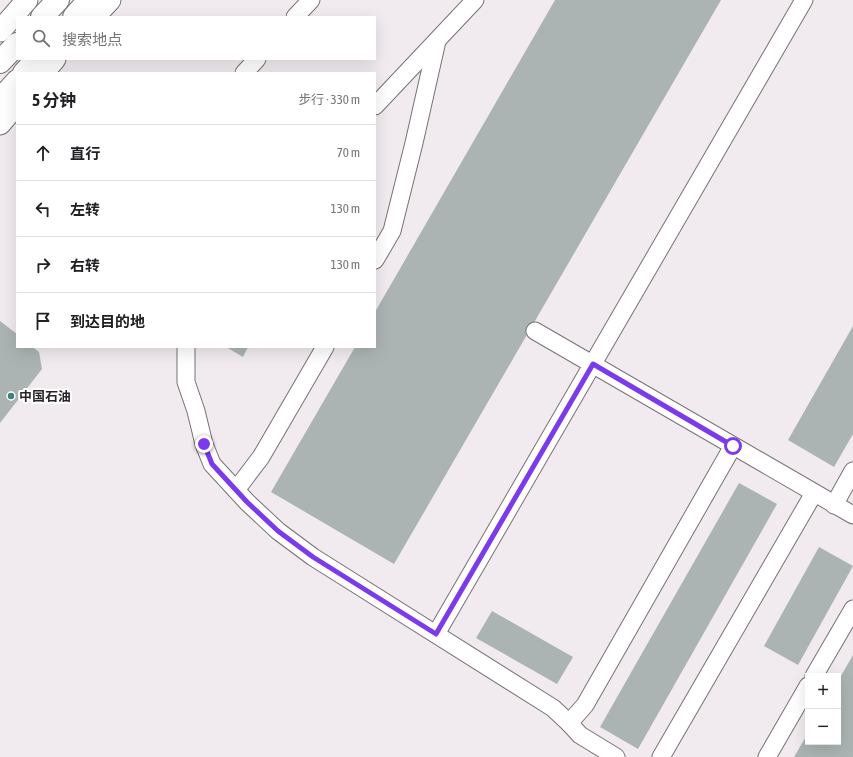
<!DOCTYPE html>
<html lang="zh">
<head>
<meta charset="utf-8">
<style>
	body { margin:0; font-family:"Asap Condensed","Noto Sans SC",sans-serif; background:#f6f6f6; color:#202124 }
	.controls { position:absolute; right:12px; bottom:12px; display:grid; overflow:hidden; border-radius:0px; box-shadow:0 4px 16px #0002 }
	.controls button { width:36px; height:36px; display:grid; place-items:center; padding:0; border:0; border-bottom:1px solid #e0e0e0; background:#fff; color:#202124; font:20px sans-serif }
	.stop { position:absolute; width:12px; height:12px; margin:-9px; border:3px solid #7c3aed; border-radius:50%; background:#fff }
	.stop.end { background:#7c3aed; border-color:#fff; box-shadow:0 1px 4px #0008 }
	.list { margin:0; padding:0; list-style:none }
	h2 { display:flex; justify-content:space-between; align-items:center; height:52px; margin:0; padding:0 16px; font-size:17px }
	h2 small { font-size:13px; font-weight:400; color:#757577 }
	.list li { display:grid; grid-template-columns:26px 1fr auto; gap:12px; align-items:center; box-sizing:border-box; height:56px; padding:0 16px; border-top:1px solid #e0e0e0 }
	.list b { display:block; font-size:15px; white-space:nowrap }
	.list em { font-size:13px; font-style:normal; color:#757577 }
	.icon { flex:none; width:22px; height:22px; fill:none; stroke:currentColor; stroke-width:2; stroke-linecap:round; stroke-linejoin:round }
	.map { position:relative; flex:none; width:853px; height:757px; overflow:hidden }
	.search { position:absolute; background:#fff; box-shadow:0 4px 16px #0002; left:16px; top:16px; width:360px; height:44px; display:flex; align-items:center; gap:10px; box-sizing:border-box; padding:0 14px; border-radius:0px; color:#757577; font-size:15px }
	.panel { position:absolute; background:#fff; box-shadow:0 4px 16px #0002; left:16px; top:72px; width:360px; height:276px; border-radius:0px }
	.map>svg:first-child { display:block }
</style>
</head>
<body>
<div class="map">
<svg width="853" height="757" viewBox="0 0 853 757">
	<rect width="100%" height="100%" fill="#f1ebef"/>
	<!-- building -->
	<g fill="#acb4b3">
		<polygon points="555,0 721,0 394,564 271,492 355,347 375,347 375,312"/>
		<polygon points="0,321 17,334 17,347 33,347 39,352 42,369 0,423"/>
		<polygon points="853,326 853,434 834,467 788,440"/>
		<polygon points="226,347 248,347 243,357"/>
		<polygon points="739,483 777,504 638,749 600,727"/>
		<polygon points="819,547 853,566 798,665 764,646"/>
		<polygon points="492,611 573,657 557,684 476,638"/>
		<polygon points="853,655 853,757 794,757 808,733 808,742 838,742 838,681"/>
	</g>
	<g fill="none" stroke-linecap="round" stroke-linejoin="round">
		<defs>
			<g id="minor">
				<polyline points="295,17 311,0"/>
				<polyline points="244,73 257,59"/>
				<polyline points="375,106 475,0"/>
				<polyline points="375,260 392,231 414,143 437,41"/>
				<polyline points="535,331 853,515"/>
				<polyline points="186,347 186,382 196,411 204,444 212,464 247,502 278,531 313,557 553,708 569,723"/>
				<polyline points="236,490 261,457 325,347"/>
				<polyline points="834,505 853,471"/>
				<polyline points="436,634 804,0"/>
				<polyline points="814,676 853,609"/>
				<polyline points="616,757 580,735 569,723 585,705 733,446"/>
				<polyline points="661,757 814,493"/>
				<polyline points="767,757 808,686"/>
			</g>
			<g id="major">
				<polyline points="94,17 110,0"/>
				<polyline points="0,31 27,0"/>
				<polyline points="43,73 55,59"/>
				<polyline points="0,124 17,104"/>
			</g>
			<g id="highway">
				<polyline points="42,17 58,0"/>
				<polyline points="74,17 89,0"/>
				<polyline points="0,62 17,44"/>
				<polyline points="24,73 37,59"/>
				<polyline points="0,100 17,81"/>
			</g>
		</defs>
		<!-- minor casing -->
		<use href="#minor" stroke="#787276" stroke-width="19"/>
		<!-- major casing -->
		<use href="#major" stroke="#787276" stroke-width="23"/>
		<!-- highway casing -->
		<use href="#highway" stroke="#787276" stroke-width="24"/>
		<!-- minor -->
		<use href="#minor" stroke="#fff" stroke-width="17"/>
		<!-- major -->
		<use href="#major" stroke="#fff" stroke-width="21"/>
		<!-- highway -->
		<use href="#highway" stroke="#fff" stroke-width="22"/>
	</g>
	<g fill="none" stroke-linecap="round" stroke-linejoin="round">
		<!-- route -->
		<polyline stroke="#7c3aed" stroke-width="5" points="204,444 212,464 247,502 278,531 313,557 436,634 593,364 733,446"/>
	</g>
	<!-- markers -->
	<circle fill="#3a8380" stroke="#fff" stroke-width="1.5" cx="11" cy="396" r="4"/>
	<g text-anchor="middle" stroke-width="4" stroke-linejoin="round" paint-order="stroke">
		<!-- poi labels -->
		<g font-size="13" font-weight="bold" fill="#292628" stroke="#fff" text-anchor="start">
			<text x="19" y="401">中国石油</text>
		</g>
	</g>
</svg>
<div class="controls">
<button>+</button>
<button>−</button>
</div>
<div class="stop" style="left:733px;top:446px"></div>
<div class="stop end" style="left:204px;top:444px"></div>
<div class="search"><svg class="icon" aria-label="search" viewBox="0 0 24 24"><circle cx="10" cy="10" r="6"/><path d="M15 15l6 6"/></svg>搜索地点</div>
<section class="panel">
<h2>5 分钟<small>步行 · 330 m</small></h2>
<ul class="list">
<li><svg class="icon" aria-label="ahead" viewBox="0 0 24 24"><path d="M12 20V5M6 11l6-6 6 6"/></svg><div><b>直行</b></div><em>70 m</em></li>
<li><svg class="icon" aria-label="left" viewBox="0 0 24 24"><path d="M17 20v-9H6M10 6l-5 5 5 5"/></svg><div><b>左转</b></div><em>130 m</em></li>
<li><svg class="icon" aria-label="right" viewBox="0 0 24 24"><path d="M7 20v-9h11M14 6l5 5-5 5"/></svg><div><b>右转</b></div><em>130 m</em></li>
<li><svg class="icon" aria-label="arrive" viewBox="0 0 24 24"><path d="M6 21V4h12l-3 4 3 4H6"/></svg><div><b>到达目的地</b></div></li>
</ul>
</section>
</div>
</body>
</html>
